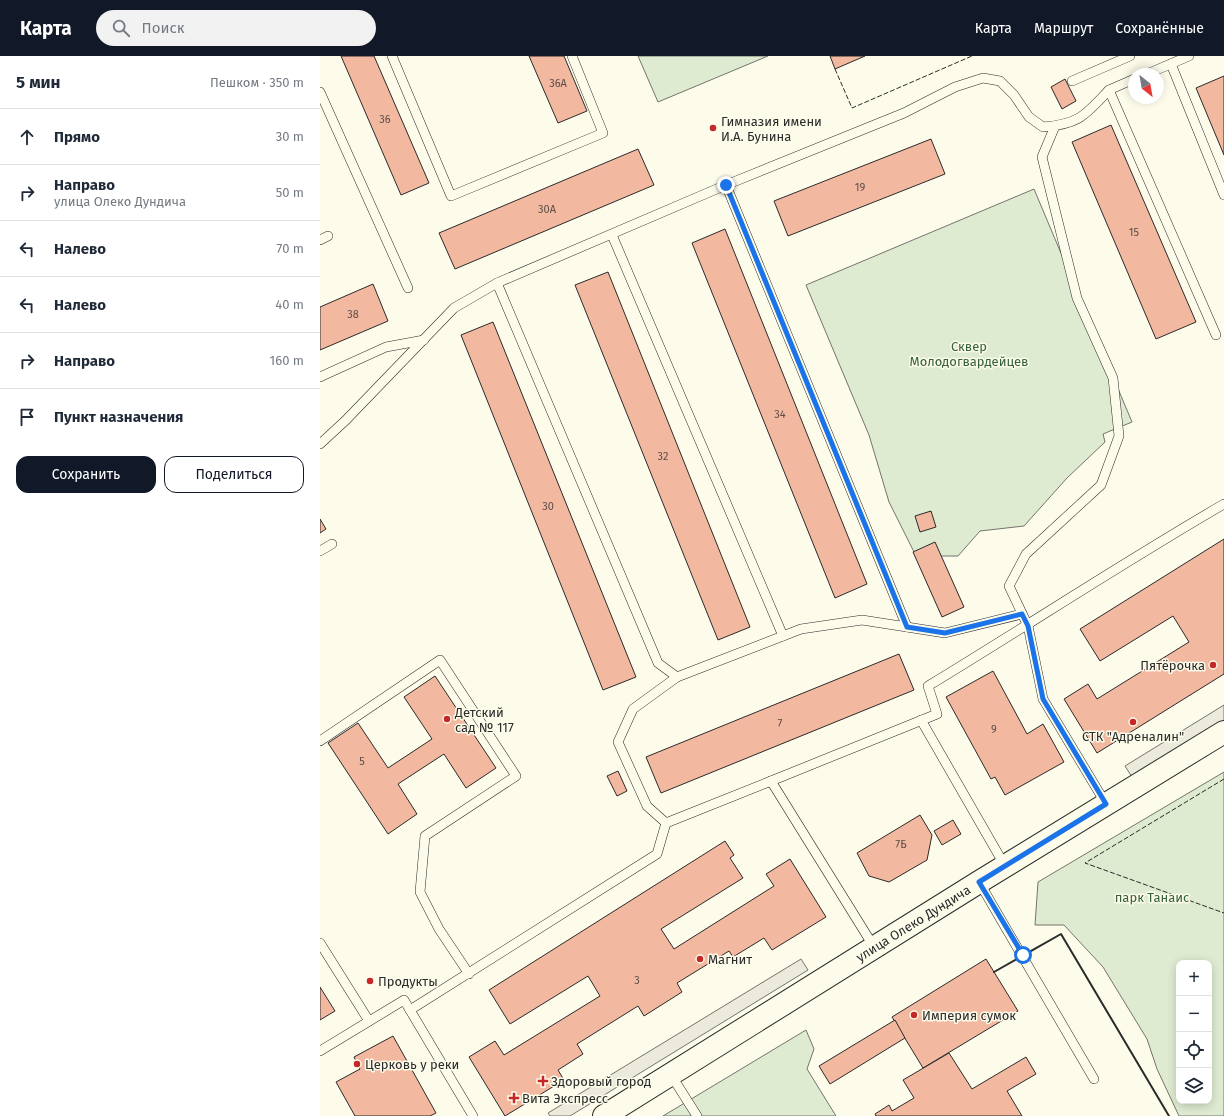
<!DOCTYPE html>
<html lang="ru">
<head>
<meta charset="utf-8">
<style>
	body { margin:0; font-family:"Fira Sans",sans-serif; background:#f2f2f3; color:#1f2937 }
	.controls { position:absolute; right:12px; bottom:12px; display:grid; overflow:hidden; border-radius:8px; box-shadow:0 2px 10px #0003 }
	.controls button { width:36px; height:36px; display:grid; place-items:center; padding:0; border:0; border-bottom:1px solid #e0e1e3; background:#fff; color:#1f2937; font:20px sans-serif }
	.compass { position:absolute; left:808px; top:12px; width:36px; height:36px; border-radius:50%; background:#fff; box-shadow:0 2px 10px #0003; rotate:149deg }
	.stop { position:absolute; width:12px; height:12px; margin:-9px; border:3px solid #1a73e8; border-radius:50%; background:#fff }
	.stop.end { background:#1a73e8; border-color:#fff; box-shadow:0 1px 4px #0008 }
	.list { margin:0; padding:0; list-style:none }
	h2 { display:flex; justify-content:space-between; align-items:center; height:52px; margin:0; padding:0 16px; font-size:17px }
	h2 small { font-size:13px; font-weight:400; color:#747a83 }
	.list li { display:grid; grid-template-columns:26px 1fr auto; gap:12px; align-items:center; box-sizing:border-box; height:56px; padding:0 16px; border-top:1px solid #e0e1e3 }
	.list b { display:block; font-size:15px; white-space:nowrap }
	.list p { margin:0; font-size:13px; white-space:nowrap; color:#747a83 }
	.list em { font-size:13px; font-style:normal; color:#747a83 }
	.actions { display:flex; gap:8px; padding:12px 16px }
	.actions a { flex:1; padding:9px 0; border:1px solid #111827; border-radius:12px; text-align:center; font-size:14px; color:#111827 }
	.actions .main { background:#111827; color:#fff }
	.icon { flex:none; width:22px; height:22px; fill:none; stroke:currentColor; stroke-width:2; stroke-linecap:round; stroke-linejoin:round }
	.map { position:relative; flex:none; width:904px; height:1060px; overflow:hidden }
	header { display:flex; align-items:center; gap:24px; box-sizing:border-box; height:56px; padding:0 20px; background:#111827; color:#fff }
	header strong { font-size:19px }
	nav { display:flex; gap:22px; margin-inline-start:auto; font-size:14px }
	.search { width:280px; height:36px; background:#f2f2f3; display:flex; align-items:center; gap:10px; box-sizing:border-box; padding:0 14px; border-radius:22px; color:#747a83; font-size:15px }
	main { display:flex }
	aside { flex:1; background:#fff }
	.map>svg:first-child { display:block }
</style>
</head>
<body>
<header>
<strong>Карта</strong>
<div class="search"><svg class="icon" aria-label="search" viewBox="0 0 24 24"><circle cx="10" cy="10" r="6"/><path d="M15 15l6 6"/></svg>Поиск</div>
<nav><a>Карта</a><a>Маршрут</a><a>Сохранённые</a></nav>
</header>
<main>
<aside>
<h2>5 мин<small>Пешком · 350 m</small></h2>
<ul class="list">
<li><svg class="icon" aria-label="ahead" viewBox="0 0 24 24"><path d="M12 20V5M6 11l6-6 6 6"/></svg><div><b>Прямо</b></div><em>30 m</em></li>
<li><svg class="icon" aria-label="right" viewBox="0 0 24 24"><path d="M7 20v-9h11M14 6l5 5-5 5"/></svg><div><b>Направо</b><p>улица Олеко Дундича</p></div><em>50 m</em></li>
<li><svg class="icon" aria-label="left" viewBox="0 0 24 24"><path d="M17 20v-9H6M10 6l-5 5 5 5"/></svg><div><b>Налево</b></div><em>70 m</em></li>
<li><svg class="icon" aria-label="left" viewBox="0 0 24 24"><path d="M17 20v-9H6M10 6l-5 5 5 5"/></svg><div><b>Налево</b></div><em>40 m</em></li>
<li><svg class="icon" aria-label="right" viewBox="0 0 24 24"><path d="M7 20v-9h11M14 6l5 5-5 5"/></svg><div><b>Направо</b></div><em>160 m</em></li>
<li><svg class="icon" aria-label="arrive" viewBox="0 0 24 24"><path d="M6 21V4h12l-3 4 3 4H6"/></svg><div><b>Пункт назначения</b></div></li>
</ul>
<div class="actions"><a class="main">Сохранить</a><a>Поделиться</a></div>
</aside>
<div class="map">
<svg width="904" height="1060" viewBox="0 0 904 1060">
	<rect width="100%" height="100%" fill="#fdfbea"/>
	<!-- green -->
	<g fill="#deebd1" stroke="#74746e" fill-rule="evenodd">
		<polygon points="318,0 448,0 338,46"/>
		<polygon points="714,133 812,366 783,378 785,386 747,422 704,470 660,475 638,500 596,500 569,446 549,379 486,229"/>
		<path d="M 904,716 L 904,1060 L 859,1060 L 837,1013 L 827,983 L 783,911 L 744,869 L 715,869 L 718,826 ZM 859,907 L 889,907 L 889,1045 L 859,1045 Z"/>
		<polygon points="486,974 494,993 487,1013 516,1060 343,1060"/>
	</g>
	<!-- parking -->
	<g fill="#eceadb" stroke="#74746e">
		<polygon points="904,649 904,665 812,721 805,710"/>
		<polygon points="481,903 488,914 250,1060 230,1060 228,1057"/>
	</g>
	<!-- building -->
	<g fill="#f2b8a0" stroke="#2b2b2b">
		<polygon points="21,0 54,0 109,127 81,139"/>
		<polygon points="209,0 244,0 267,55 238,67"/>
		<polygon points="510,0 545,0 515,13"/>
		<polygon points="904,20 904,99 876,32"/>
		<polygon points="745,23 756,45 742,53 731,31"/>
		<polygon points="791,69 876,266 836,283 752,86"/>
		<polygon points="611,83 625,118 468,180 454,145"/>
		<polygon points="318,93 334,129 135,213 119,177"/>
		<polygon points="405,173 547,528 515,542 372,187"/>
		<polygon points="288,216 430,571 398,584 255,229"/>
		<polygon points="53,228 68,265 0,294 0,251"/>
		<polygon points="173,266 316,621 283,634 141,279"/>
		<polygon points="611,455 616,471 600,476 595,460"/>
		<polygon points="0,463 6,473 0,477"/>
		<polygon points="904,483 904,618 777,697 744,643 768,628 777,643 869,586 853,560 780,605 760,573"/>
		<polygon points="615,486 644,551 622,561 593,496"/>
		<polygon points="579,598 594,634 341,737 326,701"/>
		<polygon points="673,615 707,678 723,668 744,706 685,739 675,721 671,723 626,641"/>
		<polygon points="115,620 176,712 146,732 124,698 78,728 97,758 68,778 8,687 38,667 68,712 112,683 84,641"/>
		<polygon points="298,715 307,735 297,740 287,720"/>
		<polygon points="600,759 612,779 607,804 569,826 549,820 537,797"/>
		<polygon points="633,764 641,778 622,789 614,775"/>
		<polygon points="405,785 414,799 410,802 423,822 341,873 354,893 454,830 446,818 470,803 506,861 452,894 444,882 413,901 409,895 357,927 362,936 324,960 318,950 257,988 263,998 238,1014 244,1024 185,1060 149,1001 175,985 184,999 280,940 268,920 190,968 169,934"/>
		<polygon points="666,903 698,955 603,1012 572,961"/>
		<polygon points="0,931 15,955 0,964"/>
		<polygon points="575,964 585,982 510,1028 499,1010"/>
		<polygon points="73,980 116,1057 110,1060 35,1060 16,1026 40,1013 34,1001"/>
		<polygon points="629,997 652,1033 706,1001 716,1018 687,1035 702,1060 556,1060 555,1058 569,1049 572,1055 594,1042 583,1024"/>
	</g>
	<g fill="none" stroke-linecap="round" stroke-linejoin="round">
		<defs>
			<g id="lane">
				<polyline points="72,0 131,140 283,77 252,0"/>
				<polyline points="851,8 904,139"/>
				<polyline points="827,18 869,0"/>
				<polyline points="752,25 810,0"/>
				<polyline points="789,34 814,23"/>
				<polyline points="0,36 88,232"/>
				<polyline points="735,70 722,101 757,242 793,322 799,380 781,429 706,498 689,530 708,570 723,643 786,748"/>
				<polyline points="406,129 587,571"/>
				<polyline points="292,179 463,580"/>
				<polyline points="0,184 8,180"/>
				<polyline points="177,227 338,607 357,621 481,573 542,564 625,577 702,558"/>
				<polyline points="0,321 66,291 104,284"/>
				<path d="M 0,388 L 26,364 L 134,252 L 177,227 L 406,129 L 584,57 L 635,31 L 663,22 L 680,25 L 694,39 L 709,61 L 723,71 C 760,68 765,59 789,34 L 896,279"/>
				<polyline points="0,495 12,488"/>
				<polyline points="601,664 685,810"/>
				<polyline points="0,685 120,604 196,720 105,780 100,836 119,873 149,918"/>
				<path d="M 451,725 L 617,658 L 608,630 C 707,570 804,506 904,448"/>
				<polyline points="346,767 327,750 298,686 313,653 357,621"/>
				<polyline points="659,826 774,1023"/>
				<polyline points="0,887 49,965"/>
				<polyline points="90,954 337,798 346,767 451,725 554,891"/>
				<polyline points="0,995 84,944 153,1060"/>
				<polyline points="351,1019 377,1060"/>
			</g>
			<polyline id="secondary" points="284,1060 659,826 904,676"/>
		</defs>
		<!-- lane casing -->
		<use href="#lane" stroke="#2b2b2b" stroke-width="10"/>
		<!-- secondary casing -->
		<use href="#secondary" stroke="#2b2b2b" stroke-width="24"/>
		<!-- lane -->
		<use href="#lane" stroke="#fdfbea" stroke-width="9"/>
		<!-- secondary -->
		<use href="#secondary" stroke="#fdfbea" stroke-width="22"/>
		<!-- fence -->
		<g stroke="#2b2b2b" stroke-width="1" stroke-dasharray="5 2" stroke-linecap="butt">
			<polyline points="515,13 532,52 652,0"/>
			<polyline points="904,723 765,807 904,857"/>
		</g>
		<!-- wall -->
		<polyline stroke="#2b2b2b" stroke-width="2" points="674,916 741,878 849,1060"/>
	</g>
	<g fill="none" stroke-linecap="round" stroke-linejoin="round">
		<!-- route -->
		<polyline stroke="#1a73e8" stroke-width="5" points="406,129 587,571 625,577 702,558 708,570 723,643 786,748 659,826 703,899"/>
	</g>
	<!-- markers -->
	<g fill="#c62828" stroke="#fdfbea" stroke-width="1.5">
		<circle cx="393" cy="72" r="4"/>
		<circle cx="893" cy="609" r="4"/>
		<circle cx="127" cy="663" r="4"/>
		<circle cx="813" cy="666" r="4"/>
		<circle cx="380" cy="903" r="4"/>
		<circle cx="50" cy="925" r="4"/>
		<circle cx="594" cy="959" r="4"/>
		<circle cx="37" cy="1008" r="4"/>
		<path d="M221 1019h4v4h4v4h-4v4h-4v-4h-4v-4h4z"/>
		<path d="M192 1036h4v4h4v4h-4v4h-4v-4h-4v-4h4z"/>
	</g>
	<g text-anchor="middle" stroke-width="3" stroke-linejoin="round" paint-order="stroke">
		<!-- number labels -->
		<g font-size="11" fill="#5d4e48">
			<text x="238" y="31">36А</text>
			<text x="65" y="67">36</text>
			<text x="540" y="135">19</text>
			<text x="227" y="157">30А</text>
			<text x="814" y="180">15</text>
			<text x="33" y="262">38</text>
			<text x="460" y="362">34</text>
			<text x="343" y="404">32</text>
			<text x="228" y="454">30</text>
			<text x="460" y="671">7</text>
			<text x="674" y="677">9</text>
			<text x="42" y="709">5</text>
			<text x="581" y="792">7Б</text>
			<text x="317" y="928">3</text>
		</g>
		<!-- poi labels -->
		<g font-size="13" fill="#2b2b2b" stroke="#fdfbea" text-anchor="start">
			<text x="401" y="70">Гимназия имени<tspan x="401" dy="15">И.А. Бунина</tspan></text>
			<text x="885" y="614" text-anchor="end">Пятёрочка</text>
			<text x="135" y="661">Детский<tspan x="135" dy="15">сад № 117</tspan></text>
			<text x="813" y="685" text-anchor="middle">СТК "Адреналин"</text>
			<text x="388" y="908">Магнит</text>
			<text x="58" y="930">Продукты</text>
			<text x="602" y="964">Империя сумок</text>
			<text x="45" y="1013">Церковь у реки</text>
			<text x="231" y="1030">Здоровый город</text>
			<text x="202" y="1047">Вита Экспресс</text>
		</g>
		<!-- park labels -->
		<g font-size="13" fill="#34623c" stroke="#fdfbea">
			<text x="649" y="295">Сквер<tspan x="649" dy="15">Молодогвардейцев</tspan></text>
			<text x="832" y="846">парк Танаис</text>
		</g>
		<!-- street labels -->
		<g font-size="13" fill="#2b2b2b" stroke="#fdfbea">
			<text transform="translate(593 867) rotate(-32)" y="5">улица Олеко Дундича</text>
		</g>
	</g>
</svg>
<div class="controls">
<button>+</button>
<button>−</button>
<button><svg class="icon" aria-label="locate" viewBox="0 0 24 24"><circle cx="12" cy="12" r="6"/><path d="M12 2v4M12 18v4M2 12h4M18 12h4"/></svg></button>
<button><svg class="icon" aria-label="layers" viewBox="0 0 24 24"><path d="M12 4l9 5-9 5-9-5zM3 14l9 5 9-5"/></svg></button>
</div>
<svg class="compass" viewBox="-18 -18 36 36"><path d="M0-13l5 13h-10z" fill="#e53935"/><path d="M0 13l5-13h-10z" fill="#747a83"/></svg>
<div class="stop" style="left:703px;top:899px"></div>
<div class="stop end" style="left:406px;top:129px"></div>
</div>
</main>
</body>
</html>
